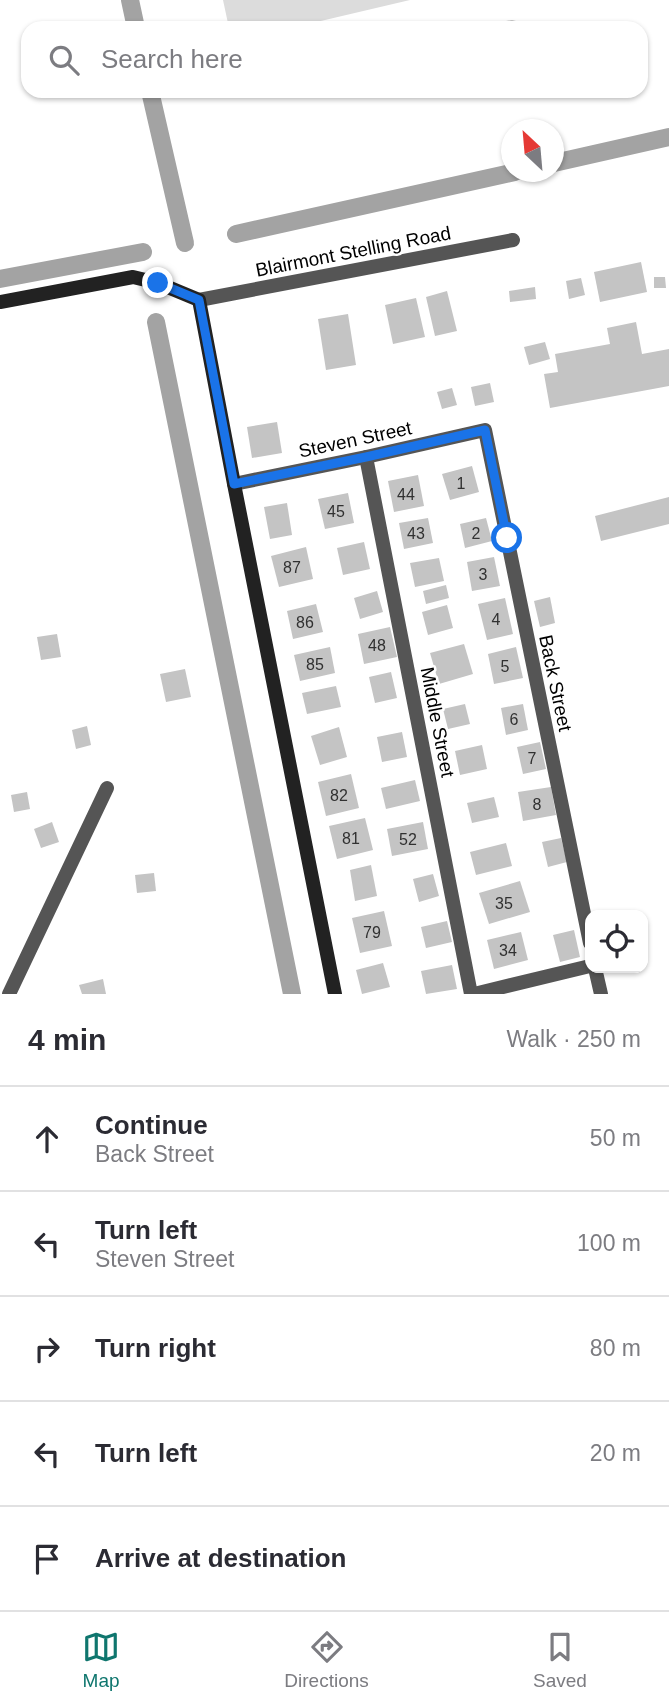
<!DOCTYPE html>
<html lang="en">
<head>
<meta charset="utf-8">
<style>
	body { margin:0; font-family:Arial,sans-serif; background:#f7f7f7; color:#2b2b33 }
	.controls { position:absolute; right:21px; bottom:21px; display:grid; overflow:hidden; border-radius:14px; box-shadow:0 2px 5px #0004 }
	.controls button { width:63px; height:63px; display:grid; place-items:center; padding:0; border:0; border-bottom:2px solid #e1e1e2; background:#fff; color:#2b2b33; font:35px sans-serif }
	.compass { position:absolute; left:501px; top:119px; width:63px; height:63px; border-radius:50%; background:#fff; box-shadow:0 2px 5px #0004; rotate:334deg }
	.stop { position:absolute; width:21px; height:21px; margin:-16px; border:5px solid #1a73e8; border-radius:50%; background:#fff }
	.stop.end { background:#1a73e8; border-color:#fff; box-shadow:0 2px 7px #0008 }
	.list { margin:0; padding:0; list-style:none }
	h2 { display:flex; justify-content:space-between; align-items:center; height:91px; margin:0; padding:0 28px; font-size:30px }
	h2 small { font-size:23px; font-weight:400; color:#7c7c81 }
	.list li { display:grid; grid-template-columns:46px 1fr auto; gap:21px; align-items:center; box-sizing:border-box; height:105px; padding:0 28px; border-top:2px solid #e1e1e2 }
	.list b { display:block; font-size:26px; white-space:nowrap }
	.list p { margin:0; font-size:23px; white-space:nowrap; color:#7c7c81 }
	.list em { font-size:23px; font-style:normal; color:#7c7c81 }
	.icon { flex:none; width:38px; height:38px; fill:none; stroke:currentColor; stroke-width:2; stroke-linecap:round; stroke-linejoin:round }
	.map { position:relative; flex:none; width:669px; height:994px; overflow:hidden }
	.search { position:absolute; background:#fff; box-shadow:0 2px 5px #0004; left:21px; right:21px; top:21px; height:77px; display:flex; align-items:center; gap:18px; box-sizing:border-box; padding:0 24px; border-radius:21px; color:#7c7c81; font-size:26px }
	.sheet { height:616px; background:#fff }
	nav { display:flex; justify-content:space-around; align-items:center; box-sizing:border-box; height:98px; border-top:2px solid #e1e1e2; background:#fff; font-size:19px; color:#7c7c81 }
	nav a { display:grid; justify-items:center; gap:4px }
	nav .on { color:#0f766e }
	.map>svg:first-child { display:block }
</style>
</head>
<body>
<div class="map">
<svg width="669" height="994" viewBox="0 0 669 994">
	<rect width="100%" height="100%" fill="#fff"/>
	<!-- green -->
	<polygon fill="#dcdcdc" points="223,0 410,0 291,28 229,28"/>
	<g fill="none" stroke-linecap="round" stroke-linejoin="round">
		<!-- canal -->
		<g stroke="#a3a3a3" stroke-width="18">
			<polyline points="130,0 136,28"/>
			<polyline points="150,91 185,243"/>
			<polyline points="554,163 669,137"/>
			<polyline points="236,234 515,172"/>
			<polyline points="0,279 143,252"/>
			<polyline points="156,322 292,994"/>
		</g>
	</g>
	<!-- building -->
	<g fill="#c4c4c4">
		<polygon points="512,20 524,23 530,28 498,28 506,21"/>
		<polygon points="641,262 647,292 600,302 594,272"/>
		<polygon points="654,277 665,277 666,288 654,288"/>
		<polygon points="581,278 585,295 569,299 566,281"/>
		<polygon points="535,287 536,299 510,302 509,291"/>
		<polygon points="447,291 457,331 435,336 426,297"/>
		<polygon points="416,298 425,337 393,344 385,305"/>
		<polygon points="348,314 356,365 326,370 318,319"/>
		<polygon points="636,322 642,354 669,349 669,386 550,408 544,374 558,372 555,354 610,344 607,328"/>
		<polygon points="545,342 550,359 529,365 524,347"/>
		<polygon points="490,383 494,402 475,406 471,387"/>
		<polygon points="452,388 457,405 442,409 437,392"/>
		<polygon points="277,422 282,453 252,458 247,427"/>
		<polygon points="472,466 479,492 450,500 442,474"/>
		<polygon points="418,475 424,506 394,512 388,481"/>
		<polygon points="348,493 354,523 325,529 318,499"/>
		<polygon points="669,497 669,524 601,541 595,516"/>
		<polygon points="287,503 292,535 270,539 264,507"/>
		<polygon points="428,518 433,543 404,549 399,523"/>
		<polygon points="486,518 492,541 465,548 460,524"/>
		<polygon points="364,542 370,569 343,575 337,548"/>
		<polygon points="306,547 313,579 279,587 271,556"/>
		<polygon points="494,557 500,586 472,591 467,562"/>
		<polygon points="439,558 444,581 415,587 410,563"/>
		<polygon points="446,585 449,598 426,604 423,591"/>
		<polygon points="377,591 383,612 360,619 354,598"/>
		<polygon points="550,597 555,623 540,627 534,601"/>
		<polygon points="505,598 513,634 487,640 478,604"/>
		<polygon points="316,604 323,632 293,639 287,611"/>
		<polygon points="447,605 453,628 428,635 422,612"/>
		<polygon points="390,627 397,657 364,664 358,634"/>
		<polygon points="57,634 61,657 41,660 37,637"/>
		<polygon points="464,644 473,674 439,684 430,653"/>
		<polygon points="330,647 335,673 300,681 294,655"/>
		<polygon points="516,647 523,678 494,684 488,654"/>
		<polygon points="185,669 191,697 166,702 160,674"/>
		<polygon points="391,672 397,698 375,703 369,677"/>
		<polygon points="336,686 341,707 307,714 302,693"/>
		<polygon points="465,704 470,724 448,729 443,709"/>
		<polygon points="523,704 528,730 506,735 501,708"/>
		<polygon points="87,726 91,745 76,749 72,730"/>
		<polygon points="339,727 347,757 320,765 311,736"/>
		<polygon points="402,732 407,757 382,762 377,737"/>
		<polygon points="540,742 546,769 523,774 517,747"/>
		<polygon points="482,745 487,769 460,775 455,751"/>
		<polygon points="351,774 359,808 326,816 318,782"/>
		<polygon points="415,780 420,801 386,809 381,788"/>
		<polygon points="551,787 556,815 523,821 518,792"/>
		<polygon points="27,792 30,809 14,812 11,795"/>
		<polygon points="494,797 499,817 472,823 467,803"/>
		<polygon points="365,818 373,850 337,859 329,826"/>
		<polygon points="52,822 59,842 41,848 34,829"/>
		<polygon points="423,822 428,849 392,856 387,829"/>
		<polygon points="561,838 567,862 548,867 542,842"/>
		<polygon points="506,843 512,866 476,875 470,852"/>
		<polygon points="371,865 377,896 355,901 350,870"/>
		<polygon points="154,873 156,891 137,893 135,875"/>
		<polygon points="433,874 439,896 419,902 413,879"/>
		<polygon points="520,881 530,912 489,924 479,893"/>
		<polygon points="384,911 392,946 360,953 352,918"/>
		<polygon points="447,921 452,942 426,948 421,927"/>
		<polygon points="574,930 580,957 560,962 553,935"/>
		<polygon points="521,932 528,960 494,969 487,940"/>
		<polygon points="383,963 390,987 362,994 356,970"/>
		<polygon points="452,965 457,989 426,994 421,971"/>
		<polygon points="103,979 106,994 82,994 79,985"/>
	</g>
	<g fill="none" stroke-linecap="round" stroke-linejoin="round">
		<!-- street -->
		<g stroke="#555" stroke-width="14">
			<polyline points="199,300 513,240"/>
			<polyline points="366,457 471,994"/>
			<polyline points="234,484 366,457 485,430 590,943"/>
			<polyline points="595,968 601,994"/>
			<polyline points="9,994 107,788"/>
			<polyline points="474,994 590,966"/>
		</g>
		<!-- secondary -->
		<polyline stroke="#222" stroke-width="14" points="0,302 133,277 158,283 199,300 234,484 335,994"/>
	</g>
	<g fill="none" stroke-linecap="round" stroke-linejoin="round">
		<!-- route -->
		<polyline stroke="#1a73e8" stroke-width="9" points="158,283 199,300 234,484 366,457 485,430 507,538"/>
	</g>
	<g text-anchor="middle" stroke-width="5" stroke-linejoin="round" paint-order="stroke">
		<!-- number labels -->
		<g font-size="16" fill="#313131">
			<text x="461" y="489">1</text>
			<text x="406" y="500">44</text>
			<text x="336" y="517">45</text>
			<text x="416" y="539">43</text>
			<text x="476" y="539">2</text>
			<text x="292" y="573">87</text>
			<text x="483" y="580">3</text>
			<text x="496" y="625">4</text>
			<text x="305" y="628">86</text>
			<text x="377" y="651">48</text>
			<text x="315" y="670">85</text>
			<text x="505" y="672">5</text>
			<text x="514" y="725">6</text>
			<text x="532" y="764">7</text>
			<text x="339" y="801">82</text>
			<text x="537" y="810">8</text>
			<text x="351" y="844">81</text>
			<text x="408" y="845">52</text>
			<text x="504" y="909">35</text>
			<text x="372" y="938">79</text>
			<text x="508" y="956">34</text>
		</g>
		<!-- street labels -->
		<g font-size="19" fill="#000" stroke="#fff">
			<text transform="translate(353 251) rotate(-11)" y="7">Blairmont Stelling Road</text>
			<text transform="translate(355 439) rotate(-12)" y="7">Steven Street</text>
			<text transform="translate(556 683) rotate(78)" y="7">Back Street</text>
			<text transform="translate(438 722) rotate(79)" y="7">Middle Street</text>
		</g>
	</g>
</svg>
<div class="controls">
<button><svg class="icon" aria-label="locate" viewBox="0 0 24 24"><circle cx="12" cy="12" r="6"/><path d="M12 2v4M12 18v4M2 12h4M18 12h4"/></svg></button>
</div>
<svg class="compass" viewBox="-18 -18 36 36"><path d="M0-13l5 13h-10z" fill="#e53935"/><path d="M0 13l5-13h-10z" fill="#7c7c81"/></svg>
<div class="stop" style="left:507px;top:538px"></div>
<div class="stop end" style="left:158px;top:283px"></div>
<div class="search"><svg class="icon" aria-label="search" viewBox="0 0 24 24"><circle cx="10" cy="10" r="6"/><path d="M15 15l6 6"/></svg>Search here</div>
</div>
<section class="sheet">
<h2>4 min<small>Walk · 250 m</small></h2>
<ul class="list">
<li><svg class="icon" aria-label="ahead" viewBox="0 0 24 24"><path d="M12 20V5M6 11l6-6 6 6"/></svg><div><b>Continue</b><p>Back Street</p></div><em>50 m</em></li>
<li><svg class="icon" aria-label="left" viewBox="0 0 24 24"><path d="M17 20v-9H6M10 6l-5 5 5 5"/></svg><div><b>Turn left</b><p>Steven Street</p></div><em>100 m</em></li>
<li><svg class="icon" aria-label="right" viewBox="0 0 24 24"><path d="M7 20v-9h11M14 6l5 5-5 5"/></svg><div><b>Turn right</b></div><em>80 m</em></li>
<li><svg class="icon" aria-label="left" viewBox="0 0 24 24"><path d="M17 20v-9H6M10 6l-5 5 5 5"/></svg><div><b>Turn left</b></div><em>20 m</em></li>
<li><svg class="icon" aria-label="arrive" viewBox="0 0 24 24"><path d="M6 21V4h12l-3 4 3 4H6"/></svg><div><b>Arrive at destination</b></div></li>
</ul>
</section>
<nav>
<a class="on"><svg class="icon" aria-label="map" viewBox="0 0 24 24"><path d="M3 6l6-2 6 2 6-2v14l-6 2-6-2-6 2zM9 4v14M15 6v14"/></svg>Map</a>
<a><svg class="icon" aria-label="directions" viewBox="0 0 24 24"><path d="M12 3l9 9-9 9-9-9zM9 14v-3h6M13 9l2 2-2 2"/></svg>Directions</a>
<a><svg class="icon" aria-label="saved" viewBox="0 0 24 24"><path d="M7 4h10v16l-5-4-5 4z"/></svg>Saved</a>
</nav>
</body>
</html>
